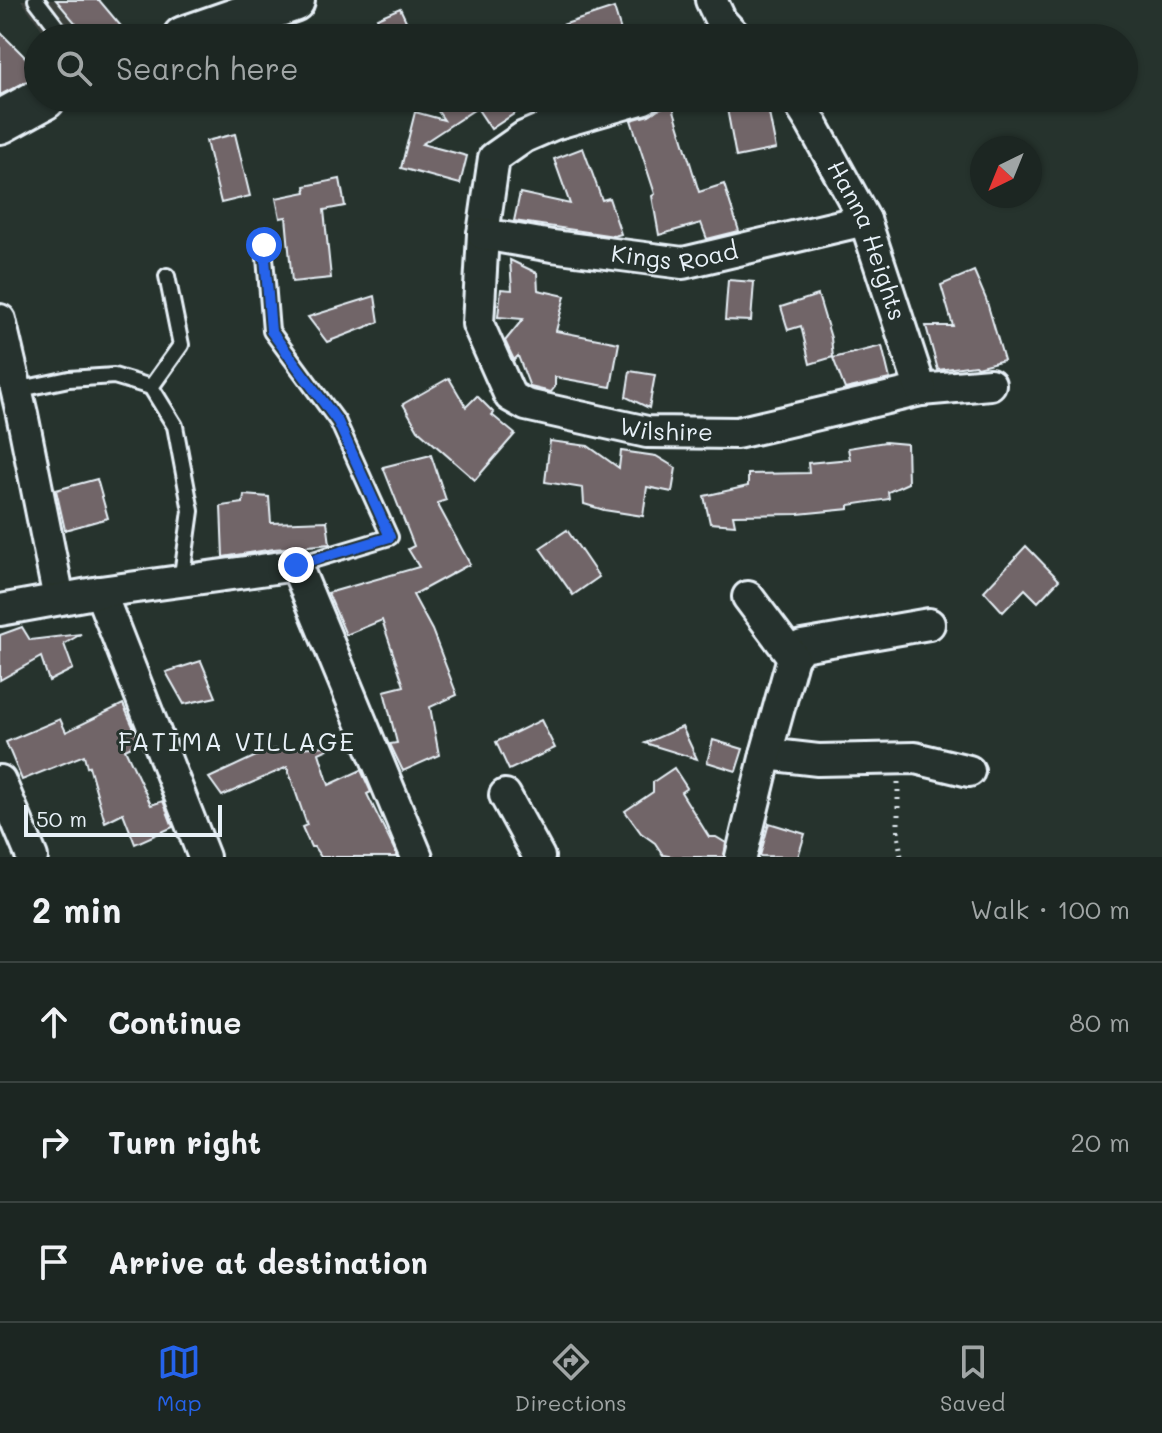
<!DOCTYPE html>
<html lang="en">
<head>
<meta charset="utf-8">
<style>
	body { margin:0; font-family:Mali,sans-serif; background:#252e2a; color:#f1f3f6 }
	.compass { position:absolute; left:970px; top:136px; width:72px; height:72px; border-radius:50%; background:#1c2622; box-shadow:0 2px 6px #0004; rotate:223deg }
	.scale { position:absolute; left:24px; bottom:20px; width:198px; box-sizing:border-box; padding-left:8px; border:4px solid #e8f1f8; border-top:0; font-size:22px; line-height:28px; white-space:nowrap; color:#e8f1f8; -webkit-text-stroke:6px #26332d; paint-order:stroke }
	.stop { position:absolute; width:24px; height:24px; margin:-18px; border:6px solid #2563eb; border-radius:50%; background:#fff }
	.stop.end { background:#2563eb; border-color:#fff; box-shadow:0 2px 8px #0008 }
	.list { margin:0; padding:0; list-style:none }
	h2 { display:flex; justify-content:space-between; align-items:center; height:104px; margin:0; padding:0 32px; font-size:34px }
	h2 small { font-size:26px; font-weight:400; color:#a0a5a5 }
	.list li { display:grid; grid-template-columns:52px 1fr auto; gap:24px; align-items:center; box-sizing:border-box; height:120px; padding:0 32px; border-top:2px solid #3a4340 }
	.list b { display:block; font-size:30px; white-space:nowrap }
	.list em { font-size:26px; font-style:normal; color:#a0a5a5 }
	.icon { flex:none; width:44px; height:44px; fill:none; stroke:currentColor; stroke-width:2; stroke-linecap:round; stroke-linejoin:round }
	.map { position:relative; flex:none; width:1162px; height:857px; overflow:hidden }
	.search { position:absolute; background:#1c2622; box-shadow:0 2px 6px #0004; left:24px; right:24px; top:24px; height:88px; display:flex; align-items:center; gap:20px; box-sizing:border-box; padding:0 28px; border-radius:44px; color:#a0a5a5; font-size:30px }
	.sheet { height:464px; background:#1c2622 }
	nav { display:flex; justify-content:space-around; align-items:center; box-sizing:border-box; height:112px; border-top:2px solid #3a4340; background:#1c2622; font-size:22px; color:#a0a5a5 }
	nav a { display:grid; justify-items:center; gap:4px }
	nav .on { color:#2563eb }
	.map>svg:first-child { display:block }
</style>
</head>
<body>
<div class="map">
<svg width="1162" height="857" viewBox="0 0 1162 857">
	<rect width="100%" height="100%" fill="#26332d"/>
	<filter id="ink" filterUnits="userSpaceOnUse"><feTurbulence type="fractalNoise" baseFrequency=".0125" numOctaves="2"/><feDisplacementMap in="SourceGraphic" scale="16" xChannelSelector="R" yChannelSelector="G"/><feConvolveMatrix kernelMatrix="1 2 1 2 8 2 1 2 1" color-interpolation-filters="sRGB"/></filter>
	<g filter="url(#ink)">
		<!-- built -->
		<polygon fill="#3c423e" points="21,0 69,0 92,38 48,38"/>
		<!-- building -->
		<g fill="#716567" stroke="#e8f1f8" stroke-width="2">
			<polygon points="56,0 99,0 131,38 88,38"/>
			<polygon points="400,8 414,38 386,38 377,18"/>
			<polygon points="614,8 622,34 610,38 536,38 535,34"/>
			<polygon points="0,32 38,70 38,76 0,95"/>
			<polygon points="429,98 538,98 491,129 477,108 422,144 467,156 460,184 401,168 415,112 444,120"/>
			<polygon points="725,98 767,103 776,149 736,157"/>
			<polygon points="672,104 699,192 724,184 739,231 707,239 701,223 659,235 652,196 655,194 631,120 649,115 658,109"/>
			<polygon points="235,134 250,196 221,203 206,141"/>
			<polygon points="583,148 602,200 609,198 621,234 614,236 514,221 520,193 570,204 554,159"/>
			<polygon points="340,179 345,206 324,210 331,278 292,282 286,217 280,218 276,198 306,192 305,186"/>
			<polygon points="510,260 537,273 538,290 565,296 556,331 619,343 611,387 555,377 555,387 551,392 530,387 518,356 514,360 505,341 523,319 498,317 501,289 512,290"/>
			<polygon points="974,271 986,299 1004,360 977,367 975,365 938,370 926,326 953,326 941,285"/>
			<polygon points="728,280 754,282 751,321 725,320"/>
			<polygon points="818,295 831,338 833,357 810,364 801,326 788,330 781,307"/>
			<polygon points="375,296 379,322 327,342 308,317"/>
			<polygon points="882,346 890,379 845,389 833,358"/>
			<polygon points="630,371 655,375 649,408 626,397"/>
			<polygon points="449,378 466,407 477,396 494,413 492,415 515,434 475,480 418,430 403,404"/>
			<polygon points="550,441 588,446 619,468 621,451 656,456 676,468 672,492 647,487 643,516 604,510 584,504 583,488 545,482"/>
			<polygon points="885,442 907,444 908,483 888,492 889,499 849,505 849,509 798,514 733,515 735,525 710,523 704,496 748,486 748,474 809,473 808,463 850,459 848,448"/>
			<polygon points="431,455 446,500 437,503 470,564 413,595 432,630 457,695 430,707 439,755 403,771 390,744 397,743 384,691 404,686 382,620 346,635 328,593 419,567 408,549 414,546 383,467"/>
			<polygon points="97,479 108,518 65,530 56,490"/>
			<polygon points="244,495 269,497 271,523 327,521 330,544 274,549 223,557 221,506 243,503"/>
			<polygon points="567,530 599,577 573,595 540,548"/>
			<polygon points="1026,546 1059,580 1038,602 1025,589 1003,612 984,591"/>
			<polygon points="22,627 30,640 81,634 64,644 73,669 49,681 41,657 0,680 0,635"/>
			<polygon points="201,661 216,697 184,704 166,672"/>
			<polygon points="123,704 140,742 125,749 151,805 163,801 173,827 135,844 123,813 105,822 89,766 87,767 84,755 22,780 6,742 60,719 66,732"/>
			<polygon points="541,720 555,748 509,770 496,742"/>
			<polygon points="682,727 697,759 645,743"/>
			<polygon points="713,740 743,749 736,771 707,762"/>
			<polygon points="327,746 328,749 319,753 329,785 361,770 371,792 367,794 398,857 321,857 314,847 311,847 302,827 307,825 287,767 222,796 209,778 269,750"/>
			<polygon points="674,768 687,788 681,792 709,837 716,837 726,843 724,857 674,857 663,855 655,843 641,833 625,811 653,792 653,782"/>
			<polygon points="769,823 805,834 798,857 760,856"/>
		</g>
		<g fill="none" stroke-linecap="round" stroke-linejoin="round">
			<defs>
				<g id="lane">
					<polyline points="36,0 65,38"/>
					<polyline points="264,245 271,331 338,422 390,537 296,565"/>
					<polyline points="167,276 181,345 151,387 175,426 191,511 181,582"/>
					<polyline points="16,390 69,379 114,376 151,387"/>
				</g>
				<g id="street">
					<polyline points="711,0 721,21 737,38"/>
					<path id="s1" d="M 644,98 L 554,124 L 524,137 L 494,158 L 483,234 L 478,324 L 510,396 L 526,405 L 647,432 L 737,433 L 921,390 L 990,384"/>
					<path id="s2" d="M 796,98 L 811,122 L 865,220 L 921,390"/>
					<path id="s3" d="M 483,234 L 552,246 L 683,263 L 865,220"/>
					<polyline points="0,320 22,414 59,599"/>
					<polyline points="100,592 204,857"/>
					<polyline points="0,610 100,592 296,565 417,857"/>
					<polyline points="793,657 802,646 929,624"/>
					<polyline points="766,754 818,760 915,758 969,771"/>
					<polyline points="0,781 32,857"/>
					<polyline points="505,795 539,857"/>
					<polyline points="741,857 766,754 793,657 748,597"/>
				</g>
				<g id="secondary">
					<polyline points="184,38 293,0"/>
					<polyline points="0,122 44,98"/>
				</g>
			</defs>
			<!-- lane casing -->
			<use href="#lane" stroke="#e8f1f8" stroke-width="20"/>
			<!-- street casing -->
			<use href="#street" stroke="#e8f1f8" stroke-width="36"/>
			<!-- secondary casing -->
			<use href="#secondary" stroke="#e8f1f8" stroke-width="48"/>
			<!-- path -->
			<polyline stroke="#e8f1f8" stroke-width="5" stroke-dasharray="2 6" stroke-linecap="butt" points="898,782 898,833 901,857"/>
			<!-- lane -->
			<use href="#lane" stroke="#26332d" stroke-width="14"/>
			<!-- street -->
			<use href="#street" stroke="#26332d" stroke-width="30"/>
			<!-- secondary -->
			<use href="#secondary" stroke="#26332d" stroke-width="42"/>
		</g>
	</g>
	<g fill="none" stroke-linecap="round" stroke-linejoin="round" filter="url(#ink)">
		<!-- route -->
		<polyline stroke="#2563eb" stroke-width="10" points="264,245 271,331 338,422 390,537 296,565"/>
	</g>
	<g text-anchor="middle" stroke-width="6" stroke-linejoin="round" paint-order="stroke">
		<!-- street labels -->
		<g font-size="24" fill="#e8f1f8" stroke="#26332d">
			<text dy="8" stroke="none"><textPath href="#s2" startOffset="160">Hanna Heights</textPath></text>
			<text dy="8" stroke="none"><textPath href="#s3" startOffset="194">Kings Road</textPath></text>
			<text dy="8" stroke="none"><textPath href="#s1" startOffset="570">Wilshire</textPath></text>
		</g>
		<!-- neighbourhood labels -->
		<g font-size="26" letter-spacing="2" fill="#e8f1f8" stroke="#26332d">
			<text x="237" y="751">FATIMA VILLAGE</text>
		</g>
	</g>
</svg>
<svg class="compass" viewBox="-18 -18 36 36"><path d="M0-13l5 13h-10z" fill="#e53935"/><path d="M0 13l5-13h-10z" fill="#a0a5a5"/></svg>
<div class="scale">50 m</div>
<div class="stop" style="left:264px;top:245px"></div>
<div class="stop end" style="left:296px;top:565px"></div>
<div class="search"><svg class="icon" aria-label="search" viewBox="0 0 24 24"><circle cx="10" cy="10" r="6"/><path d="M15 15l6 6"/></svg>Search here</div>
</div>
<section class="sheet">
<h2>2 min<small>Walk · 100 m</small></h2>
<ul class="list">
<li><svg class="icon" aria-label="ahead" viewBox="0 0 24 24"><path d="M12 20V5M6 11l6-6 6 6"/></svg><div><b>Continue</b></div><em>80 m</em></li>
<li><svg class="icon" aria-label="right" viewBox="0 0 24 24"><path d="M7 20v-9h11M14 6l5 5-5 5"/></svg><div><b>Turn right</b></div><em>20 m</em></li>
<li><svg class="icon" aria-label="arrive" viewBox="0 0 24 24"><path d="M6 21V4h12l-3 4 3 4H6"/></svg><div><b>Arrive at destination</b></div></li>
</ul>
</section>
<nav>
<a class="on"><svg class="icon" aria-label="map" viewBox="0 0 24 24"><path d="M3 6l6-2 6 2 6-2v14l-6 2-6-2-6 2zM9 4v14M15 6v14"/></svg>Map</a>
<a><svg class="icon" aria-label="directions" viewBox="0 0 24 24"><path d="M12 3l9 9-9 9-9-9zM9 14v-3h6M13 9l2 2-2 2"/></svg>Directions</a>
<a><svg class="icon" aria-label="saved" viewBox="0 0 24 24"><path d="M7 4h10v16l-5-4-5 4z"/></svg>Saved</a>
</nav>
</body>
</html>
